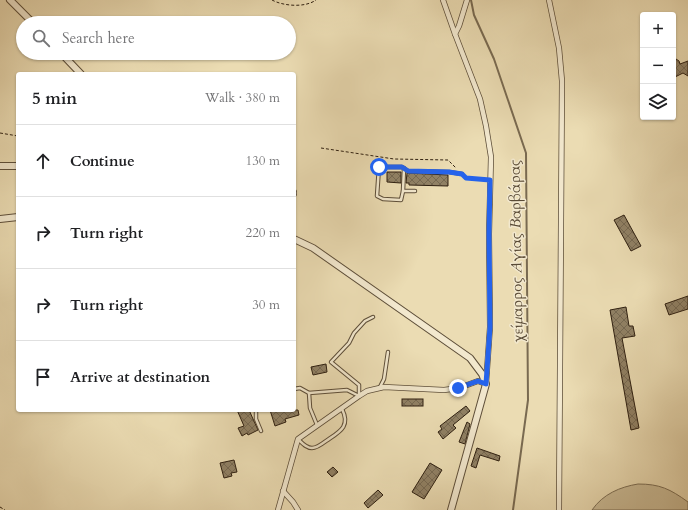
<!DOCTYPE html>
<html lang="en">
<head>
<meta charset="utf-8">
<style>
	body { margin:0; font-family:Cardo,serif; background:#f2f2f2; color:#202124 }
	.controls { position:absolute; right:12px; top:12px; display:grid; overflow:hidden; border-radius:4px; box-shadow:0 1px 3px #0004 }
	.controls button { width:36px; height:36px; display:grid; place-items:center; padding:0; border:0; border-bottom:1px solid #e0e0e0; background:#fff; color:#202124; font:20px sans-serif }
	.stop { position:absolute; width:12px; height:12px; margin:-9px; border:3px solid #2563eb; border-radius:50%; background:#fff }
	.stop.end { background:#2563eb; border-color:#fff; box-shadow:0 1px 4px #0008 }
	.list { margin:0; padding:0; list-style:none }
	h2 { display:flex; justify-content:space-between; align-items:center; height:52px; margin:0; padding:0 16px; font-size:17px }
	h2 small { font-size:13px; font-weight:400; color:#757577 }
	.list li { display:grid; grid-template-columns:26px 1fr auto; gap:12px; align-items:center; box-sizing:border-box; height:72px; padding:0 16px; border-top:1px solid #e0e0e0 }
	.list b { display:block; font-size:15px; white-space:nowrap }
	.list em { font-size:13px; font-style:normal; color:#757577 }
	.icon { flex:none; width:22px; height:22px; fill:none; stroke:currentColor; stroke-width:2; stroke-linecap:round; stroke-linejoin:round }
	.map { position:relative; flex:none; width:688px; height:510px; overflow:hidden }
	.search { position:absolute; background:#fff; box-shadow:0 1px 3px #0004; left:16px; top:16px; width:280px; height:44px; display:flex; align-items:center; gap:10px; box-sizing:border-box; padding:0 14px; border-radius:22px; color:#757577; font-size:15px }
	.panel { position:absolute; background:#fff; box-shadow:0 1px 3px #0004; left:16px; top:72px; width:280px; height:340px; border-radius:4px }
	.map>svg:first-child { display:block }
</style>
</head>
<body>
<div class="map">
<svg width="688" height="510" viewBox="0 0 688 510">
	<defs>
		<pattern id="building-cross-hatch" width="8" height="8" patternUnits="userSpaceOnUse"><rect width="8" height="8" fill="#908165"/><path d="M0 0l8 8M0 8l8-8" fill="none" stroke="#766952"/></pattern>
	</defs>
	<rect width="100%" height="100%" fill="#ebdcb3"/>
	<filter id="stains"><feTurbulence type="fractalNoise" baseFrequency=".005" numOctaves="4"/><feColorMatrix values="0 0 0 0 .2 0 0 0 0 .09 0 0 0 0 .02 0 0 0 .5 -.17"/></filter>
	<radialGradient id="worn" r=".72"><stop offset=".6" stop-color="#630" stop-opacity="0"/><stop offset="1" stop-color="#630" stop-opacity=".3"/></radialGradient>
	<!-- green -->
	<path fill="#cbbc97" stroke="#7c6e54" d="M 638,484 C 660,484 670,489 688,502 L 688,510 L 592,510 C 603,494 620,487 638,484 Z"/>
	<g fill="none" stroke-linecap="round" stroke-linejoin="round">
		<!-- stream -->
		<polyline stroke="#796a51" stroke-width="2" points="471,0 474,15 494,59 526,153 528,400 513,510"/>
	</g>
	<!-- building -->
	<g fill="url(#building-cross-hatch)" stroke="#2e1f10">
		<polygon points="673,57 679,61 680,64 688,61 688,76 683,73 673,78"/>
		<polygon points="387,172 401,172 401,183 387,182"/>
		<polygon points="407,173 448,175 448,186 409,185 409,183 406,183"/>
		<polygon points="624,215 641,246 631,251 614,220"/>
		<polygon points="688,296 688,309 669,315 665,304"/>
		<polygon points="626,307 629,326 633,326 635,336 622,338 639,428 631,430 610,310"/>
		<polygon points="326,364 327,372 313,375 311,367"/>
		<rect x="402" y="399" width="21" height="7"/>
		<polygon points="466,406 470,411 453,425 456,428 443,439 438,432 442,429 440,426"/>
		<polygon points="237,410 249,410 258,430 248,435 247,433 242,436 238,428 244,426"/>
		<polygon points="270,410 298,410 299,415 285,419 286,422 275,426"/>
		<polygon points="467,422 470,424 465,444 459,442"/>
		<polygon points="477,448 500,456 499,461 480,455 476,468 471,466"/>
		<polygon points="234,460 237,472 231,473 232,476 224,478 220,463"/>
		<polygon points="430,463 442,470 424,499 412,492"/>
		<polygon points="333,467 338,472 332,477 327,472"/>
		<polygon points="378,490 383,495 368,508 364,503"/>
	</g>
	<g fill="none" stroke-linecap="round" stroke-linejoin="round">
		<defs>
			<g id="service">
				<polyline points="403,191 404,168"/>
				<polyline points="415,191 403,191 401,200 383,199 377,196 379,167 402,167 408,171 449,172 462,174"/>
				<polyline points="380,387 384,379 388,352"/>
				<polyline points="294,389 300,388 309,393 347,390 359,396 359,385 331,362 349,343 354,333 365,321 373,317"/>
				<polyline points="309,393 310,408 317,425"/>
				<polyline points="256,410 256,419 261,431"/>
				<path d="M 298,439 C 302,443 306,448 312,448 C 317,448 322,444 326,441 C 339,432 351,427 342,409"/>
			</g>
			<g id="minor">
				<polyline points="443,0 455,34"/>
				<polyline points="549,0 559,48 562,81 559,510"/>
				<polyline points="294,192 294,194"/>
				<polyline points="283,491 293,502 298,510"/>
				<polyline points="278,510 298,439 359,396 367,391 384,387 444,390 459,388 478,381 486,384 490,327 489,234 491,157 486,126 480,99 455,34 459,26 467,0"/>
			</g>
			<g id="tertiary">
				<polyline points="10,0 33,23"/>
				<polyline points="61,53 81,74"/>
				<polyline points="0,166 18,166"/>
				<polyline points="0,219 18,217"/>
				<polyline points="294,239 313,248 470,358 482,374 486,384 451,510"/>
			</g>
		</defs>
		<!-- service casing -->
		<use href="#service" stroke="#5d4e39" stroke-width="4.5"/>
		<!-- minor casing -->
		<use href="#minor" stroke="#5d4e39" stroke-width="6"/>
		<!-- tertiary casing -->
		<use href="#tertiary" stroke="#5d4e39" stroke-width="8"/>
		<!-- path -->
		<g stroke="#2e1f10" stroke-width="1" stroke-dasharray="3 2" stroke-linecap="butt">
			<path d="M 272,0 C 283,6 305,8 316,0"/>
			<polyline points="0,133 18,136"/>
			<polyline points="321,148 394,159 448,160 456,168"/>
			<polyline points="466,177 484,180"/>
			<polyline points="0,507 5,510"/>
		</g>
		<!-- service -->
		<use href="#service" stroke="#f2e8ce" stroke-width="2.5"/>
		<!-- minor -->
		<use href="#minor" stroke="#f2e8ce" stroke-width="4.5"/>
		<!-- tertiary -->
		<use href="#tertiary" stroke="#f2e8ce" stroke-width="6"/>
	</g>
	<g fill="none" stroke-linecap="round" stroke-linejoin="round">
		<!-- route -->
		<polyline stroke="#2563eb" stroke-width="5" points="379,167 402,167 408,171 449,172 462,174 466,178 490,180 489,234 490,327 486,384 478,381 458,388"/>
	</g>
	<g text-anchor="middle" stroke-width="3" stroke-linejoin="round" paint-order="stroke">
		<!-- water labels -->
		<g font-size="15" font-style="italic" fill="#5a4b36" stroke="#f2e8ce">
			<text transform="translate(516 251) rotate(-91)" y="5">χείμαρρος Αγίας Βαρβάρας</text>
		</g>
	</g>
	<rect width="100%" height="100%" filter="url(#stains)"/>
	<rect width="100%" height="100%" fill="url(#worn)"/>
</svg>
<div class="controls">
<button>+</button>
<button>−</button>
<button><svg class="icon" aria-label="layers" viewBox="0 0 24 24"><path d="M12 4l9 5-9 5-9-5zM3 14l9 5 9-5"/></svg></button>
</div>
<div class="stop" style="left:379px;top:167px"></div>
<div class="stop end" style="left:458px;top:388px"></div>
<div class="search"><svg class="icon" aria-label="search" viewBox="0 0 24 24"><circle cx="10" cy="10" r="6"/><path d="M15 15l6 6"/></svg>Search here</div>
<section class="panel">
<h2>5 min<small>Walk · 380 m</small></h2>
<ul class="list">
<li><svg class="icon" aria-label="ahead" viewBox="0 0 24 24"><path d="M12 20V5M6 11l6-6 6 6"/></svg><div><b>Continue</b></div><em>130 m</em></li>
<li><svg class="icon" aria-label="right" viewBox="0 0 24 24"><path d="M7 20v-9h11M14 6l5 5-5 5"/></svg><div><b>Turn right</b></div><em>220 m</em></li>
<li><svg class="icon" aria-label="right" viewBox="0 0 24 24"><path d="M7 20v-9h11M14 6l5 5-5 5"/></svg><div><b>Turn right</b></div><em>30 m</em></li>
<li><svg class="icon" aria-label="arrive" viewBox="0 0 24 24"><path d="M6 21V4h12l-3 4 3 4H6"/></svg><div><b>Arrive at destination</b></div></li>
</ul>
</section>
</div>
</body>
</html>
